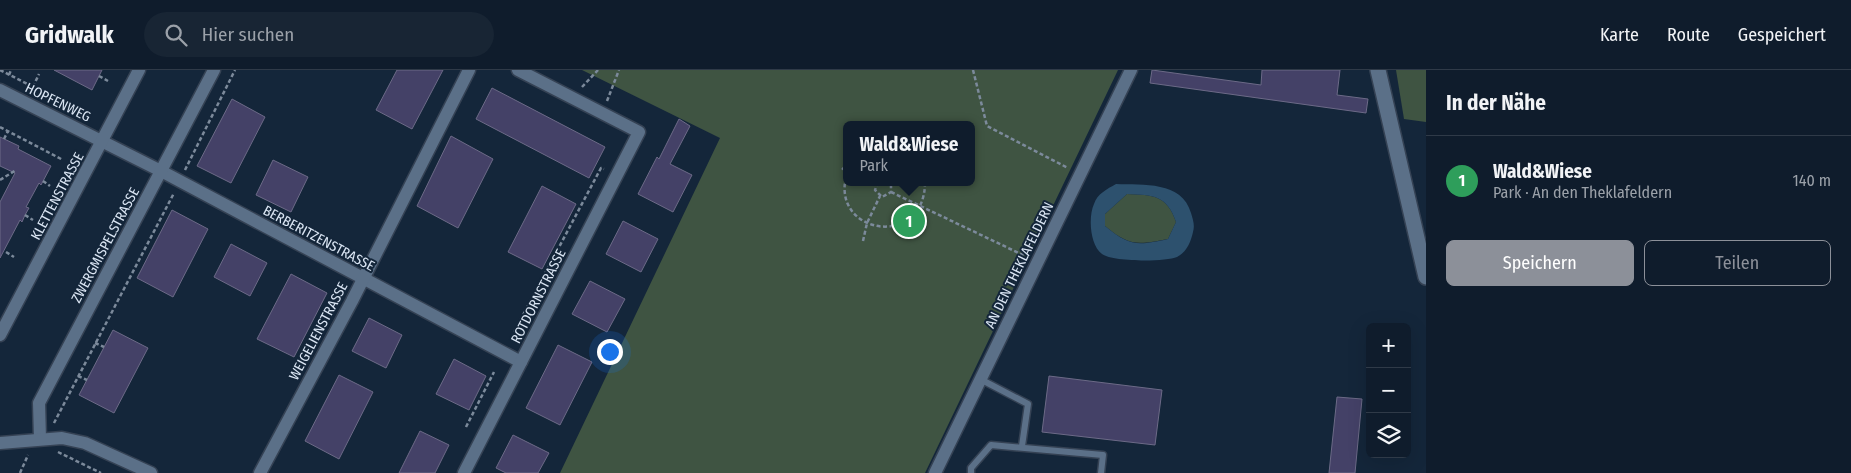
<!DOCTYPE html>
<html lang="de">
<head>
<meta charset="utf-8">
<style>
	body { margin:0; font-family:"Fira Sans Condensed",sans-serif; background:#182534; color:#f1f3f6 }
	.controls { position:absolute; right:15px; bottom:15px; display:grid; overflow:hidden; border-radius:8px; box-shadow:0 5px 20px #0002 }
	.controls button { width:45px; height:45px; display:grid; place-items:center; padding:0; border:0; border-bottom:1px solid #2f3a48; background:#0f1c2c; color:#f1f3f6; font:25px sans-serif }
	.you { position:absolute; left:609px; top:281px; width:18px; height:18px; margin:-12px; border:4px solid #fff; border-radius:50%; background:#1a73e8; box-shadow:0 0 0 8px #1a73e833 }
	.badge { display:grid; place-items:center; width:32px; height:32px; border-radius:50%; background:#8c9099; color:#fff; font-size:16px; font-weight:700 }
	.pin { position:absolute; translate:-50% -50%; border:2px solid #fff; box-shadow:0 1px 5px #0006 }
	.popup { position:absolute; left:843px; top:51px; width:132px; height:65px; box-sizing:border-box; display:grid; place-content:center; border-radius:8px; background:#0f1c2c; filter:drop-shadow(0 1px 4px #0005); font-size:16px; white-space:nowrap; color:#9ba1a9 }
	.popup b { font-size:19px; color:#f1f3f6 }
	.popup::after { content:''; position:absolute; left:50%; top:100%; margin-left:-10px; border:10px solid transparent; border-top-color:#0f1c2c }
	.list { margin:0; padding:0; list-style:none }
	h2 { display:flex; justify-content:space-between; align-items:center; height:65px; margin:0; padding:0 20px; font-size:21px }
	h2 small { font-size:16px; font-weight:400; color:#9ba1a9 }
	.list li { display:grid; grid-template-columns:32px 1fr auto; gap:15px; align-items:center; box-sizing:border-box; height:90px; padding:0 20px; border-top:1px solid #2f3a48 }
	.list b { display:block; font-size:19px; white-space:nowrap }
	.list p { margin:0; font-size:16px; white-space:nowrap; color:#9ba1a9 }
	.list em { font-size:16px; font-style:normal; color:#9ba1a9 }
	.actions { display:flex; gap:10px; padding:15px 20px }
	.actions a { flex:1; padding:11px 0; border:1px solid #8c9099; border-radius:8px; text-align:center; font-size:18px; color:#8c9099 }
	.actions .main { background:#8c9099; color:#fff }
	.icon { flex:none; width:28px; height:28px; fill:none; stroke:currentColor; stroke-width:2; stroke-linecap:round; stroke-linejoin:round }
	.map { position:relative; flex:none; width:1426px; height:403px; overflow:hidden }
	header { display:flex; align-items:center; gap:30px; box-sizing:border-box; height:70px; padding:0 25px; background:#0f1c2c; border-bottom:1px solid #2f3a48 }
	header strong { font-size:24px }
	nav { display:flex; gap:28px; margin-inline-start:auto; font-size:18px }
	.search { width:350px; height:45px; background:#182534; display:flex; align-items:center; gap:12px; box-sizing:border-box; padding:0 18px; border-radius:28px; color:#9ba1a9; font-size:19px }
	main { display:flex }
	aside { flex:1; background:#0f1c2c }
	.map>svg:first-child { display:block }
</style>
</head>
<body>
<header>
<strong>Gridwalk</strong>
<div class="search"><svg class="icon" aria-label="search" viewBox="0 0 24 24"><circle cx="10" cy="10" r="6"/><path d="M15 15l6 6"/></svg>Hier suchen</div>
<nav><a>Karte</a><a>Route</a><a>Gespeichert</a></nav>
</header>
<main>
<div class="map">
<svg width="1426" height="403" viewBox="0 0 1426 403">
	<rect width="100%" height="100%" fill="#14263a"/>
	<!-- green -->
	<g fill="#3f5442" fill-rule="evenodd">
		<path d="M 582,0 L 1118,0 L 925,403 L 560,403 L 720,68 ZM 846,55 L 972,55 L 972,112 L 846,112 Z"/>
		<polygon points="1396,0 1426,0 1426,52 1404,49"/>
		<path d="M 1127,124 C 1153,125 1167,125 1176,152 L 1168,169 C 1137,175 1129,176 1105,156 L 1105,144 Z"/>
	</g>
	<!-- water -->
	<path fill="#2d516e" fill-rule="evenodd" d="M 1116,114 C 1143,115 1182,111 1191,143 C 1193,150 1195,155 1193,162 C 1191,171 1187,182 1177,187 C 1165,192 1113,192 1102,184 C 1090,175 1088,147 1094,134 C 1097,124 1107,119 1116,114 ZM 1127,124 C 1153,125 1167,125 1176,152 L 1168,169 C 1137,176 1129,176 1105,156 L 1105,144 Z"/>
	<!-- building -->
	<g fill="#444167" stroke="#6c6a87">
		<polygon points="54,0 102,0 92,20"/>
		<polygon points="397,0 443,0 412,59 376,40"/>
		<polygon points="1152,0 1261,15 1262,0 1340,0 1337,25 1368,29 1366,43 1150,13"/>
		<polygon points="492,18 605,77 589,108 476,49"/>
		<polygon points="232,29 265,47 231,113 197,96"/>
		<polygon points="679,49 690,56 670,94 692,105 673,142 638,124 657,87 659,89"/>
		<polygon points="451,66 493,89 458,158 417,136"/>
		<polygon points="0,67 19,76 18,79 51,96 41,115 39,113 26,137 29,138 25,145 22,152 20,150 0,188 0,132 15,103 0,96"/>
		<polygon points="273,90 308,107 291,142 256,125"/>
		<polygon points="542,116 576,134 542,199 508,182"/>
		<polygon points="172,140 208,159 173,227 137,208"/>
		<polygon points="623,151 658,169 641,202 606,184"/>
		<polygon points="231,174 267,193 250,226 214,207"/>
		<polygon points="291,204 327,223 294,287 257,269"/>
		<polygon points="590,211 625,229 607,262 572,244"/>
		<polygon points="369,248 402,265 386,298 352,281"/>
		<polygon points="113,260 148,278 114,343 79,325"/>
		<polygon points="558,275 592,292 560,355 526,338"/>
		<polygon points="454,289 486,306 469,340 436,324"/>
		<polygon points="339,305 373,322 339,389 305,371"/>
		<polygon points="1049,306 1162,320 1155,375 1042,362"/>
		<polygon points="1337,327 1362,329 1355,403 1329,403"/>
		<polygon points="420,361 449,375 435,403 399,403"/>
		<polygon points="513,365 549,383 538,403 506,403 496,398"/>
	</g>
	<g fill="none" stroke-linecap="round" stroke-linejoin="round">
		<defs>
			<g id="lane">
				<polyline points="980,309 1028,334 1022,376"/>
				<polyline points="971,403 971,398 991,375 1103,385 1101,403"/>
			</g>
			<g id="street">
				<polyline points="0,20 161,101 521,292"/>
				<polyline points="0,265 139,0"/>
				<polyline points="40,369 39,333 214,0"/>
				<polyline points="0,373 62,368 85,373 151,403"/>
				<polyline points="260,403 352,231 469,0"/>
				<polyline points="464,403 639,62 518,0"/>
				<polyline points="935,403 1131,0"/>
			</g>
			<polyline id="secondary" points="1378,0 1426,207"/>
		</defs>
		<!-- lane casing -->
		<use href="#lane" stroke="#354254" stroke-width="9"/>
		<!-- street casing -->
		<use href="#street" stroke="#354254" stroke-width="15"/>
		<!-- secondary casing -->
		<use href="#secondary" stroke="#354254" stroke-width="18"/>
		<!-- path -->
		<g stroke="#7c8a9b" stroke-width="2.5" stroke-dasharray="4 2.5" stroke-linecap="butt">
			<polyline points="0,0 90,46"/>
			<polyline points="973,0 987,56 1068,98"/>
			<polyline points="9,5 11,0"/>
			<polyline points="99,6 108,11"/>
			<polyline points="33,17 39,4"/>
			<polyline points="582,17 598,0"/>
			<polyline points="607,31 619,0"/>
			<polyline points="0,57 63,90"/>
			<polyline points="4,69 8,61"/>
			<polyline points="842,98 846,101"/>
			<polyline points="185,100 235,0"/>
			<path d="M 846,107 C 832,165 925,179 925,112"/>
			<polyline points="0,110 16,100"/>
			<polyline points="43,111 50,116"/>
			<polyline points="870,112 876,115"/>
			<polyline points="878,112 875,120 882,127 891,122 891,116 888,112"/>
			<polyline points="891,122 1025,186"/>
			<polyline points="25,145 33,150"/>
			<polyline points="863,171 867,153 880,126"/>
			<polyline points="6,182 14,187"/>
			<polyline points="514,262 601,98 604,99"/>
			<polyline points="95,273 104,277"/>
			<polyline points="78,306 87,310"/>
			<polyline points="54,353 174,123"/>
			<polyline points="466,357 494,302"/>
			<polyline points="58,382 101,403"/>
			<polyline points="20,403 28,385"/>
		</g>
		<!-- lane -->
		<use href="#lane" stroke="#5b7088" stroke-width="6"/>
		<!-- street -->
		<use href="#street" stroke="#5b7088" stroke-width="12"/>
		<!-- secondary -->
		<use href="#secondary" stroke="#5b7088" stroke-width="15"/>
	</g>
	<g text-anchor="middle" stroke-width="4" stroke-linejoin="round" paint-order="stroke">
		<!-- street labels -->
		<g font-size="14" fill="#dbe6f4" stroke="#14263a">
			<text transform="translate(58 32) rotate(26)" y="5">HOPFENWEG</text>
			<text transform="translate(57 126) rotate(-62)" y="5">KLETTENSTRASSE</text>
			<text transform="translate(319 168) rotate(28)" y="5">BERBERITZENSTRASSE</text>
			<text transform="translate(105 175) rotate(-62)" y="5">ZWERGMISPELSTRASSE</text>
			<text transform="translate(1019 195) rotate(-64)" y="5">AN DEN THEKLAFELDERN</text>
			<text transform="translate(538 226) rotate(-63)" y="5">ROTDORNSTRASSE</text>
			<text transform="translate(318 261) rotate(-62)" y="5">WEIGELIENSTRASSE</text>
		</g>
	</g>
</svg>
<div class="controls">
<button>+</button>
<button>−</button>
<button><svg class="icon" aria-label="layers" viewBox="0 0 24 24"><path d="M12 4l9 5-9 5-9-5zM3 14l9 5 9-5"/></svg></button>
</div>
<div class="you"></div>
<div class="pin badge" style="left:909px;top:151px;background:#2e9e5b">1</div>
<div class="popup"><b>Wald&amp;Wiese</b>Park</div>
</div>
<aside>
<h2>In der Nähe<small></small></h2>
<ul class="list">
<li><span class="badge" style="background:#2e9e5b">1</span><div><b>Wald&amp;Wiese</b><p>Park · An den Theklafeldern</p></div><em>140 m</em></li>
</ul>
<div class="actions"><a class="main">Speichern</a><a>Teilen</a></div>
</aside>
</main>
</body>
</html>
